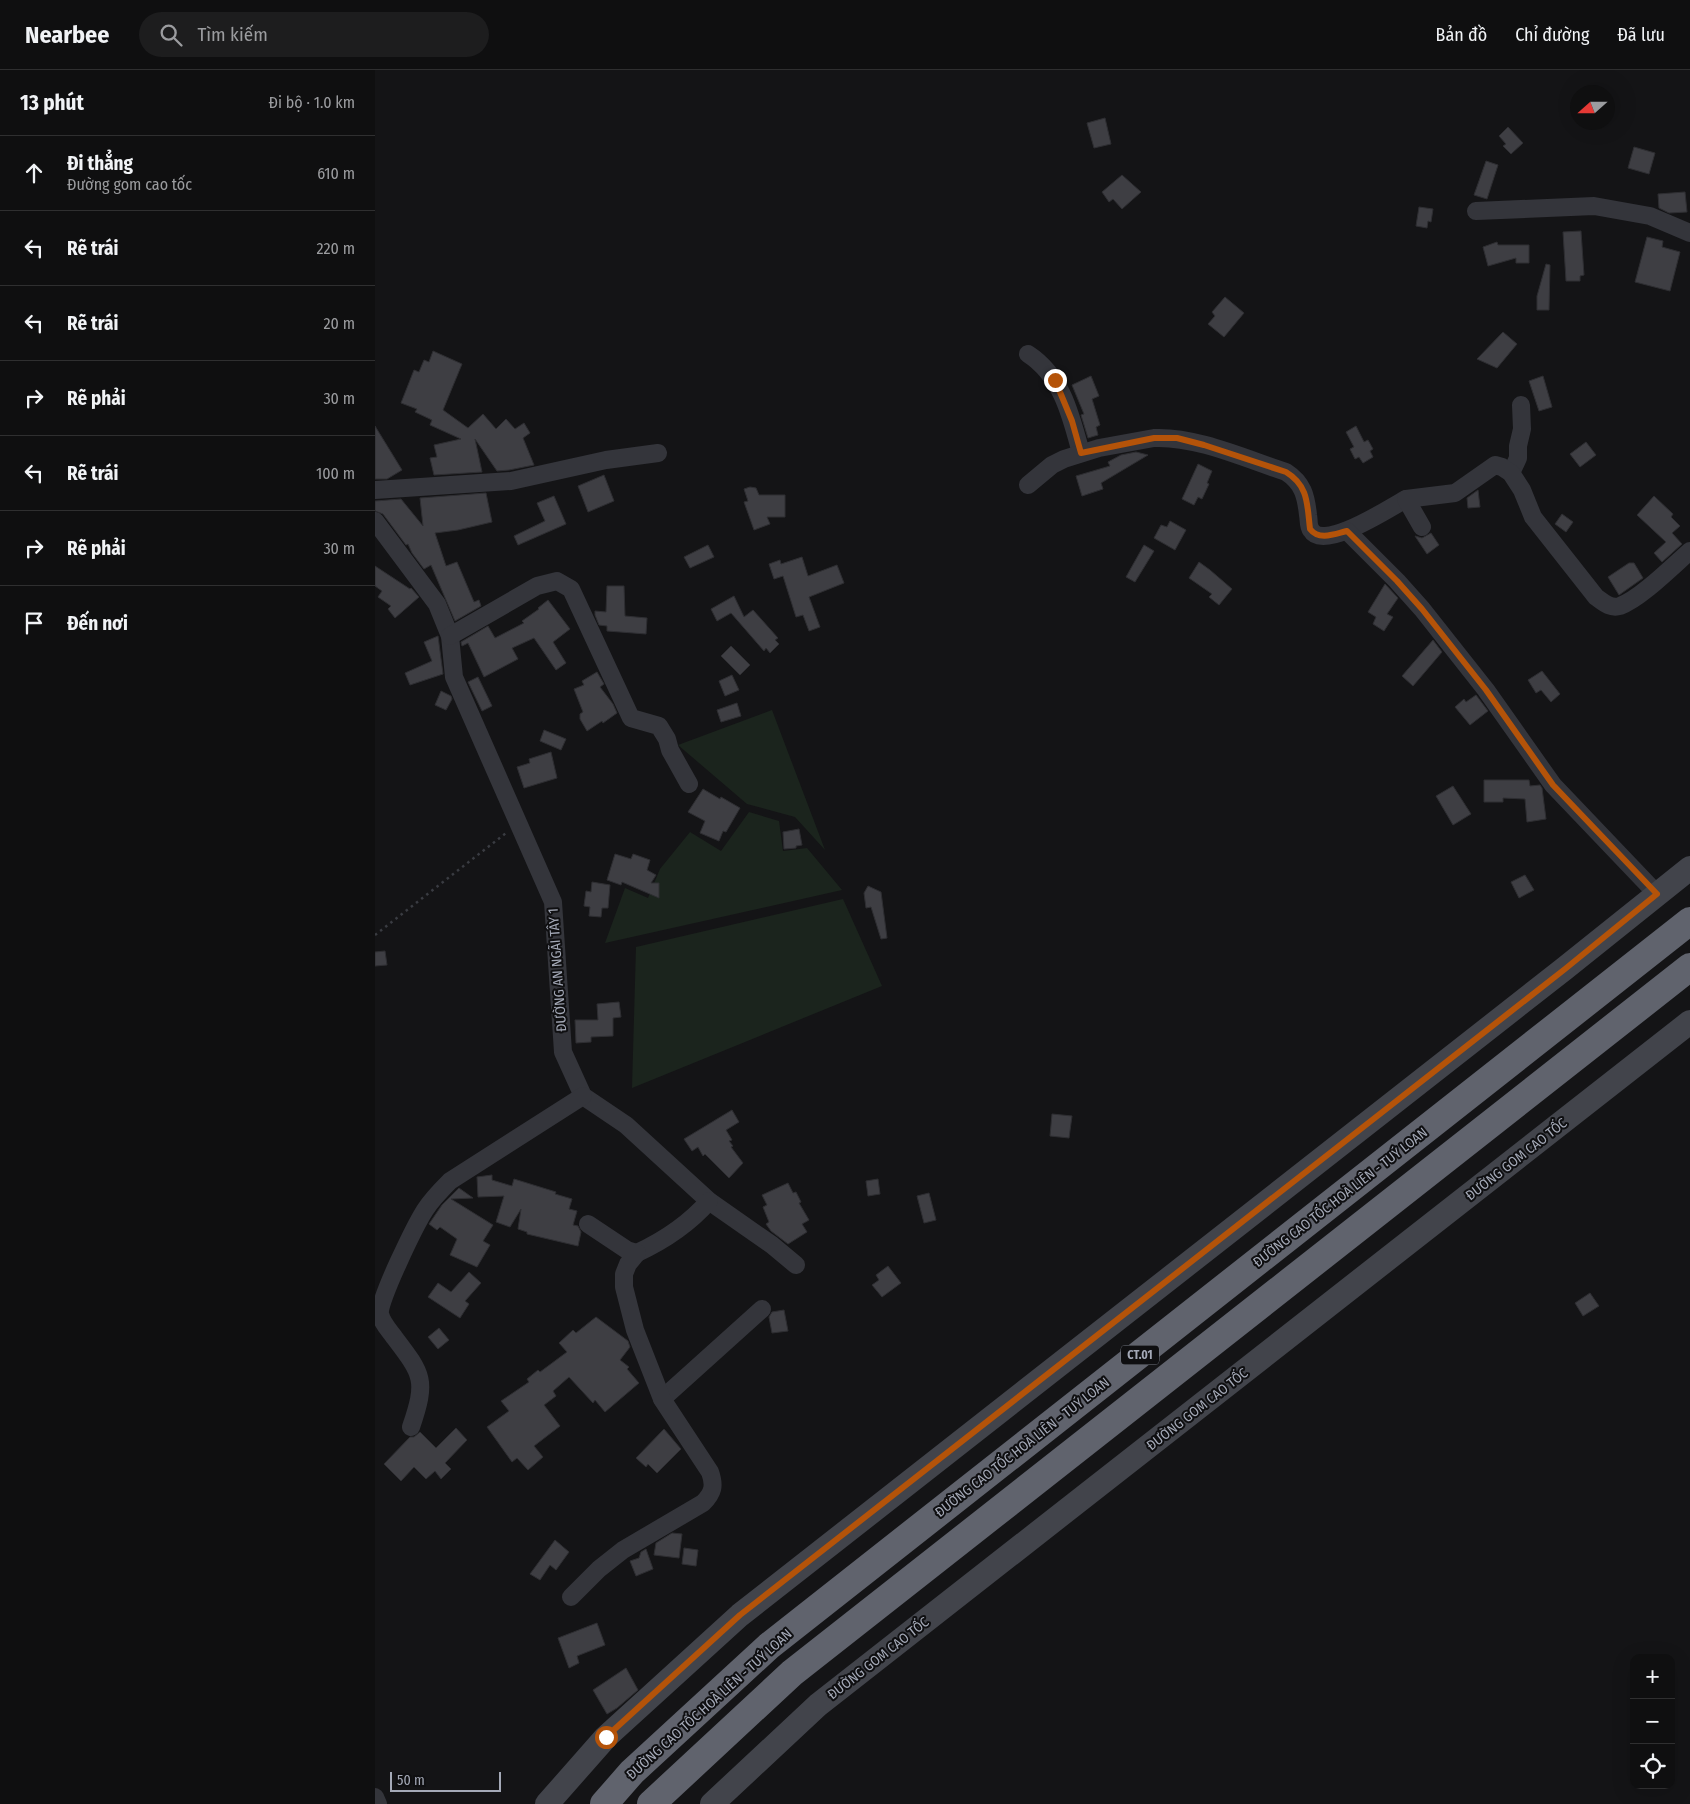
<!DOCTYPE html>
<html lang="vi">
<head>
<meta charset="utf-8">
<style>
	body { margin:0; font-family:"Fira Sans Condensed",sans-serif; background:#1d1d1e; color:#f1f3f6 }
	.controls { position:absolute; right:15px; bottom:15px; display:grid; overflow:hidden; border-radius:10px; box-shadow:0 5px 20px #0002 }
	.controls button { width:45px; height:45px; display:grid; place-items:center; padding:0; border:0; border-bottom:1px solid #2f2f30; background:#0f0f10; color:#f1f3f6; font:25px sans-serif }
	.compass { position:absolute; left:1195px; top:15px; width:45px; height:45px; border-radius:50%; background:#0f0f10; box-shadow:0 5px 20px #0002; rotate:249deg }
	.scale { position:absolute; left:15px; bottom:12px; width:111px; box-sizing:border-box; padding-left:5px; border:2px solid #a4a9b7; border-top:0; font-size:14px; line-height:18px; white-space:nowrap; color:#a4a9b7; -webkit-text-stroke:4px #0f0f11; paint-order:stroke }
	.stop { position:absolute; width:15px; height:15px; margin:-11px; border:4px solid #b45309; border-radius:50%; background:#fff }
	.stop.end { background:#b45309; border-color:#fff; box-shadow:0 1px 5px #0008 }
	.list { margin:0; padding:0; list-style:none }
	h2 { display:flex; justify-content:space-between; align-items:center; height:65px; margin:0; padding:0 20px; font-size:21px }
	h2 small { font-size:16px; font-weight:400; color:#9b9c9f }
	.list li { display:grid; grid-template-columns:32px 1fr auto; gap:15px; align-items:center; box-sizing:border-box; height:75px; padding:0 20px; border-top:1px solid #2f2f30 }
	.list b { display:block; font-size:19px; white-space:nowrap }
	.list p { margin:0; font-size:16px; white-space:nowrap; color:#9b9c9f }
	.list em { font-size:16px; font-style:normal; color:#9b9c9f }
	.icon { flex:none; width:28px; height:28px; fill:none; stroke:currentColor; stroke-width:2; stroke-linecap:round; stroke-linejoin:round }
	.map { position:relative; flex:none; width:1315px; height:1734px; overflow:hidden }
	header { display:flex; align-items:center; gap:30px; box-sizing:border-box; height:70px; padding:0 25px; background:#0f0f10; border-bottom:1px solid #2f2f30 }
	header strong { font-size:24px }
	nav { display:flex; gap:28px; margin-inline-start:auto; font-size:18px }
	.search { width:350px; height:45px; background:#1d1d1e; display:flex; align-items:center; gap:12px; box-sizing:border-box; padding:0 18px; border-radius:28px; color:#9b9c9f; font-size:19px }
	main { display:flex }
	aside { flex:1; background:#0f0f10 }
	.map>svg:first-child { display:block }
</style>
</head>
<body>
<header>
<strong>Nearbee</strong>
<div class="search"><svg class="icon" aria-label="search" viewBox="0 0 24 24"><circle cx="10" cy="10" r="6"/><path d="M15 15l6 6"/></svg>Tìm kiếm</div>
<nav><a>Bản đồ</a><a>Chỉ đường</a><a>Đã lưu</a></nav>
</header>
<main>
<aside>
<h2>13 phút<small>Đi bộ · 1.0 km</small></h2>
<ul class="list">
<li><svg class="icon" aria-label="ahead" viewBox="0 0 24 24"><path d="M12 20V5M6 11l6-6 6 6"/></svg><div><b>Đi thẳng</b><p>Đường gom cao tốc</p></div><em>610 m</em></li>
<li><svg class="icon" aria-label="left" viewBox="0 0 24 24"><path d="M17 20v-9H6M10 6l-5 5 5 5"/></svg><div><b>Rẽ trái</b></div><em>220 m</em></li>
<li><svg class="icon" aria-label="left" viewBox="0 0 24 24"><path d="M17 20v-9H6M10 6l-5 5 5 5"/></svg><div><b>Rẽ trái</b></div><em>20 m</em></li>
<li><svg class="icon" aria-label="right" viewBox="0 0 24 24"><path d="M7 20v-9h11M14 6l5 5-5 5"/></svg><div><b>Rẽ phải</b></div><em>30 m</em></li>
<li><svg class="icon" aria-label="left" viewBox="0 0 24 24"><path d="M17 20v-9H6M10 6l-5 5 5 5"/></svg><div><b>Rẽ trái</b></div><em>100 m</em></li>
<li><svg class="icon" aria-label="right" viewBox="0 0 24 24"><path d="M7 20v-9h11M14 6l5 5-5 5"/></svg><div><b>Rẽ phải</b></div><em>30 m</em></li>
<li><svg class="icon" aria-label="arrive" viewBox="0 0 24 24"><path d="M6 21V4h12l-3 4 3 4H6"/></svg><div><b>Đến nơi</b></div></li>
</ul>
</aside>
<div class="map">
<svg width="1315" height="1734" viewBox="0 0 1315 1734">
	<rect width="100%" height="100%" fill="#141416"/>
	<!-- green -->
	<g fill="#1b241d">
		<polygon points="397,640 450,780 420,747 372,734 303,675"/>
		<polygon points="374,742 404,751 408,781 432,778 467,820 230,873 250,818 273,828 285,799 315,762 346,781"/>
		<polygon points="468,829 507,916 257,1018 261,877"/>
	</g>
	<!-- building -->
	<g fill="#3e3e43" stroke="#2e2e32">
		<polygon points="730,48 736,74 719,78 712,53"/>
		<polygon points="1133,57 1148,73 1136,84 1128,76 1131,74 1124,66"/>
		<polygon points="1259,77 1280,83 1274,104 1253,98"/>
		<polygon points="1111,91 1123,95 1112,129 1099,125"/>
		<polygon points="747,105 766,122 747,139 738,129 734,132 727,122"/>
		<polygon points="1310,122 1312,142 1294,143 1284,138 1283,124"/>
		<polygon points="1044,137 1058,139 1056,152 1053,151 1052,158 1041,156"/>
		<polygon points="1206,161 1209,205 1205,206 1205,211 1191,211 1188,162"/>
		<polygon points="1272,167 1288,171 1287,177 1305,182 1295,221 1260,212"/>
		<polygon points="1122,172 1123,175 1154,175 1154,193 1141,193 1141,188 1113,196 1108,177"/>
		<polygon points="1171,194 1175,195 1174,240 1162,240 1162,226"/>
		<polygon points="850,227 869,243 849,267 833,254 840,246 837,242"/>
		<polygon points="1128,262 1142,274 1122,298 1102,289"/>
		<polygon points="58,281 87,294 68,340 93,358 108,344 121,359 131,349 140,359 149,353 155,363 148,368 159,395 134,400 122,401 100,369 107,402 59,405 55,388 62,387 59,375 86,369 55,355 57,350 40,342 42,339 26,333 39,300 44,302 49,290 54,292"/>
		<polygon points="716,306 724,326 717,329 725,355 721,357 723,365 713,368 706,345 709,344 697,315"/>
		<polygon points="1168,306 1177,337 1164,341 1154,311"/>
		<polygon points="0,356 27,400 12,409 0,409"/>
		<polygon points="981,356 989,372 993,370 998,379 995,381 998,387 988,393 984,387 980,389 975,379 979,377 971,362"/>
		<polygon points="1211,372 1221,385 1205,397 1195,384"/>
		<polygon points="761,382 773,385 726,413 728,419 707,426 701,406 735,396 733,392 746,385"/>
		<polygon points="823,394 837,401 832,413 834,414 827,429 823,427 819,435 807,429"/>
		<polygon points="229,405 239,431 213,442 203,416"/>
		<polygon points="375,417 381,418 384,425 410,425 410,447 392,447 395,454 379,460 369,432 373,431 369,419"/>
		<polygon points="1103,420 1105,437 1093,438 1092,428"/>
		<polygon points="111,423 117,452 83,460 60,463 71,496 82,492 99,532 104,530 106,536 80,551 56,495 49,499 37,483 33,474 31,475 8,444 0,441 0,431 26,429 48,456 45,428"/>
		<polygon points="179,426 191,454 143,475 139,466 170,451 162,433"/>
		<polygon points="1279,426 1298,444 1296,447 1305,456 1297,463 1307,474 1287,492 1279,483 1291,472 1262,445"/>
		<polygon points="1187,444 1198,452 1191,462 1180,454"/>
		<polygon points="795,451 811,460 800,480 779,468 786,455 792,457"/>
		<polygon points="1056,463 1064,475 1052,484 1040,466 1047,468"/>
		<polygon points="333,475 339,487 315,498 309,487"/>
		<polygon points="769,475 779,481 760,512 751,507"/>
		<polygon points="427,487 433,506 462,495 469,513 434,527 445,557 434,561 428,545 421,547 408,506 399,509 394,494 405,490 406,494"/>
		<polygon points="824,492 835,500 857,519 844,535 834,527 837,524 814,508"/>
		<polygon points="1254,493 1259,493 1268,508 1244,525 1233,507"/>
		<polygon points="0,496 35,519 36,518 44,527 20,548 13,539 16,536 3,527 7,521 0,516"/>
		<polygon points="1010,514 1023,528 1012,544 1018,547 1009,561 998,554 1001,547 993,542"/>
		<polygon points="232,516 249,516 250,546 272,548 271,564 232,561 232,556 224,555 220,545 220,541 231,542"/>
		<polygon points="359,526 369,547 378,540 403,568 400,570 404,574 395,583 391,578 389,581 356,543 342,551 336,539"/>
		<polygon points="173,530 195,559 178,572 191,593 181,600 159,568 137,578 143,589 109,607 93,573 87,576 86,572 113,556 120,568 149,553 147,551 164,539 163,538"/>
		<polygon points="63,566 68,604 35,615 30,603 57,591 49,572"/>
		<polygon points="1058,570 1067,582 1038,616 1027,606"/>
		<polygon points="356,576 375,595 365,605 346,586"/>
		<polygon points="1167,601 1185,624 1176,632 1166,620 1161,623 1153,610"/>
		<polygon points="222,602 229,614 225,617 238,634 242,643 228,653 227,651 212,661 205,649 205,644 208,642 199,619 209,615 207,611"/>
		<polygon points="357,605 364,620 350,626 344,611"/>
		<polygon points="103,607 117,636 107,641 93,612"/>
		<polygon points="66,621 76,626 77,629 71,640 60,635"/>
		<polygon points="1101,625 1113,641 1095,655 1080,637 1089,629 1091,632"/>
		<polygon points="362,633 366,646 346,652 342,640"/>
		<polygon points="169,660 191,669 186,680 165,671"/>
		<polygon points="176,682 182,708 149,718 142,697 155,693 154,689"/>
		<polygon points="1109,710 1154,710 1155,716 1165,715 1167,718 1171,749 1152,752 1150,729 1128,728 1128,732 1109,732"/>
		<polygon points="1078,716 1096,744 1078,755 1061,726"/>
		<polygon points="328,719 345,729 346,727 365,738 351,762 348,761 344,771 325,763 330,751 313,742"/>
		<polygon points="424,759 427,775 421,776 421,778 409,779 408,762"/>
		<polygon points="240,784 256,789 258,784 275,790 272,800 281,805 276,813 284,813 284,828 247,812 246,815 232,810"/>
		<polygon points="1150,805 1159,820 1144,828 1136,812"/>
		<polygon points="217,812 235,815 233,838 227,838 226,847 214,846 215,837 209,836 211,821 216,822"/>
		<polygon points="493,816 506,822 512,868 506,869 496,837 491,838 489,823"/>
		<polygon points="10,881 12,895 0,896 0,882"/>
		<polygon points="244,932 246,947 238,948 238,966 216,967 216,972 201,973 200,950 223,950 222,934"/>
		<polygon points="357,1040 364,1052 351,1060 357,1070 354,1071 358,1076 356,1077 368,1093 354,1108 330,1084 328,1086 323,1077 317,1081 309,1069"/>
		<polygon points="677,1044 697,1046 694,1068 675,1066"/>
		<polygon points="117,1105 117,1110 137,1116 139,1109 181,1122 180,1124 197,1129 194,1139 202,1141 198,1155 203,1156 206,1162 203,1176 152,1164 152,1162 143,1159 146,1139 135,1157 121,1152 129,1126 103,1127 102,1107"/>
		<polygon points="503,1109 505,1124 493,1126 491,1111"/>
		<polygon points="413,1113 418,1123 421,1122 426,1132 424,1133 434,1150 427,1154 432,1162 413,1174 396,1161 391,1154 394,1152 388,1137 392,1135 387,1125"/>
		<polygon points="84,1118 98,1128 76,1129 118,1155 108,1171 115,1175 102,1197 75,1185 82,1169 65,1157 62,1160 54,1154 67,1135"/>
		<polygon points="554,1123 561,1150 549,1153 542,1126"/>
		<polygon points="513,1196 526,1213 507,1227 497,1215 504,1210 501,1205"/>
		<polygon points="94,1202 106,1213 90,1231 94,1234 85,1248 53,1227 63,1213 76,1222"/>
		<polygon points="1215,1223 1224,1236 1208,1246 1200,1233"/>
		<polygon points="409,1240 413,1261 397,1263 394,1247 397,1242"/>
		<polygon points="221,1247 253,1271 255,1277 245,1290 254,1297 252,1299 264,1313 230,1342 220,1330 218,1333 194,1307 178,1321 181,1326 169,1335 185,1356 159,1376 168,1387 153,1400 142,1388 137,1392 112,1357 134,1341 126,1331 154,1312 152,1309 163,1300 165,1302 192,1282 184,1273 198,1260 201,1263"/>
		<polygon points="64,1258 74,1270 63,1279 53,1267"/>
		<polygon points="81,1358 92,1370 70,1393 76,1399 66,1409 60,1401 51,1409 39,1397 26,1411 9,1394 35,1367 39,1367 45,1362 61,1378"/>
		<polygon points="289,1359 306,1379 282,1403 273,1394 271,1397 261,1388"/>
		<polygon points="297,1463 307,1464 304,1488 279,1485 281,1473"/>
		<polygon points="180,1470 194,1482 181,1500 175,1495 165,1510 155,1504"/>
		<polygon points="309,1478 323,1480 321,1496 307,1494"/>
		<polygon points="271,1479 278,1499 261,1506 255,1491 264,1488 266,1482"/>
		<polygon points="222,1553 230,1575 202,1586 204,1593 194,1598 183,1568"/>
		<polygon points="251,1598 263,1620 242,1638 232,1644 218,1620"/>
	</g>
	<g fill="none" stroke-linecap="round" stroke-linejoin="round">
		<!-- path -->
		<polyline stroke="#3a3c42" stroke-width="2.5" stroke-dasharray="2.5 4" stroke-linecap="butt" points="0,865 131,763"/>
		<!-- minor -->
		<g stroke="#34353b" stroke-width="18">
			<polyline points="1101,141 1219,136 1275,146 1315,163"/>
			<path d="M 653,284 C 687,306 696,346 706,383"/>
			<polyline points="1136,403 1143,388 1143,376 1147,359 1146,335"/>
			<path d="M 653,415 L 677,395 L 689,389 L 724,378 L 779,368 C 821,366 871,389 911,402 C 928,413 931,426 933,445 C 934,449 933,456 936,460 C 948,482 1016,437 1031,429"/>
			<polyline points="0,420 136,411 231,390 283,383"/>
			<polyline points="0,451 62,534 75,566 79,607 178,832 188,982 208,1026 251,1055 334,1131 397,1175 421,1195"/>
			<path d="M 1047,457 L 1031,429 L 1080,423 L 1120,395 L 1127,397 L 1136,403 L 1147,420 L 1158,447 L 1221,527 C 1228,532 1235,539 1245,536 C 1265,529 1298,496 1315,481"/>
			<polyline points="972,461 1022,511 1047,539 1111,620 1178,715 1282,824"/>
			<polyline points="75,566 162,516 182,511 196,519 256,648 284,656 292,669 295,680 314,714"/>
			<path d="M 262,1183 C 290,1170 313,1155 334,1131"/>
			<polyline points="287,1329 387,1239"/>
			<path d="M 36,1357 C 52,1310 48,1305 19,1267 C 14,1260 7,1253 5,1244 C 3,1231 41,1154 50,1140 C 57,1129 66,1120 75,1111 L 208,1026"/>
			<path d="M 196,1527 L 224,1499 L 248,1480 L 328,1433 C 338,1423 340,1416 335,1402 L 287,1329 L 260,1260 L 249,1217 L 249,1204 L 253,1194 L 262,1183 L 252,1180 L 213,1154"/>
			<polyline points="0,1727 3,1734"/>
		</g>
		<!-- secondary -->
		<g stroke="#42444b" stroke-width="24">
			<polyline points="172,1734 231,1667 365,1545 1189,899 1315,798"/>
			<polyline points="337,1734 443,1635 1315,952"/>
		</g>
		<!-- motorway -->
		<g stroke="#60636d" stroke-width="28">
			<polyline points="229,1734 257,1702 394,1576 1315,851"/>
			<polyline points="276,1734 417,1603 1315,897"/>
		</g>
	</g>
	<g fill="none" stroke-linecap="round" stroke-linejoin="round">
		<!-- route -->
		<path stroke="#b45309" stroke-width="6" d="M 231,1667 L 365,1545 L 1190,899 L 1282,824 L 1178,715 L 1111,620 L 1047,539 L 1022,511 L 972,461 C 960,464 944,471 935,459 C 932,435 934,416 911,402 L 829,375 L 802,368 L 779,368 L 706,383 L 697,351 L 680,310"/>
	</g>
	<g text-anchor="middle" stroke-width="4" stroke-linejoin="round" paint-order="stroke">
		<!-- shield labels -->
		<rect fill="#0f0f11" stroke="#777b85" stroke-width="1" x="746" y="1275.5" width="38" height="19" rx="4"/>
		<g font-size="12" font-weight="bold" fill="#a4a9b7">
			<text x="765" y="1289">CT.01</text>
		</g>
		<!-- street labels -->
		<g font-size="14" fill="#a4a9b7" stroke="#0f0f11">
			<text transform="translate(182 900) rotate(-94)" y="5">ĐƯỜNG AN NGÃI TÂY 1</text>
			<text transform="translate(1141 1089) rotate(-38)" y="5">ĐƯỜNG GOM CAO TỐC</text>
			<text transform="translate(965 1127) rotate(-38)" y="5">ĐƯỜNG CAO TỐC HOÀ LIÊN - TUÝ LOAN</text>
			<text transform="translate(822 1339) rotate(-38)" y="5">ĐƯỜNG GOM CAO TỐC</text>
			<text transform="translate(647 1377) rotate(-38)" y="5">ĐƯỜNG CAO TỐC HOÀ LIÊN - TUÝ LOAN</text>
			<text transform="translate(503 1588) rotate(-38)" y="5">ĐƯỜNG GOM CAO TỐC</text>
			<text transform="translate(334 1634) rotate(-42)" y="5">ĐƯỜNG CAO TỐC HOÀ LIÊN - TUÝ LOAN</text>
		</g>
	</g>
</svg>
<div class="controls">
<button>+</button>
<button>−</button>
<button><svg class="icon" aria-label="locate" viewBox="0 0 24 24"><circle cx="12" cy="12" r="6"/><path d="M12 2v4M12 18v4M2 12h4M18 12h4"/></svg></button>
</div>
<svg class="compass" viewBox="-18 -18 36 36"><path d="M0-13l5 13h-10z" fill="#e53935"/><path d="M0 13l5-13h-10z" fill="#9b9c9f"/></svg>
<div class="scale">50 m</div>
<div class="stop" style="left:231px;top:1667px"></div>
<div class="stop end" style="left:680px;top:310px"></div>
</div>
</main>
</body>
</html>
